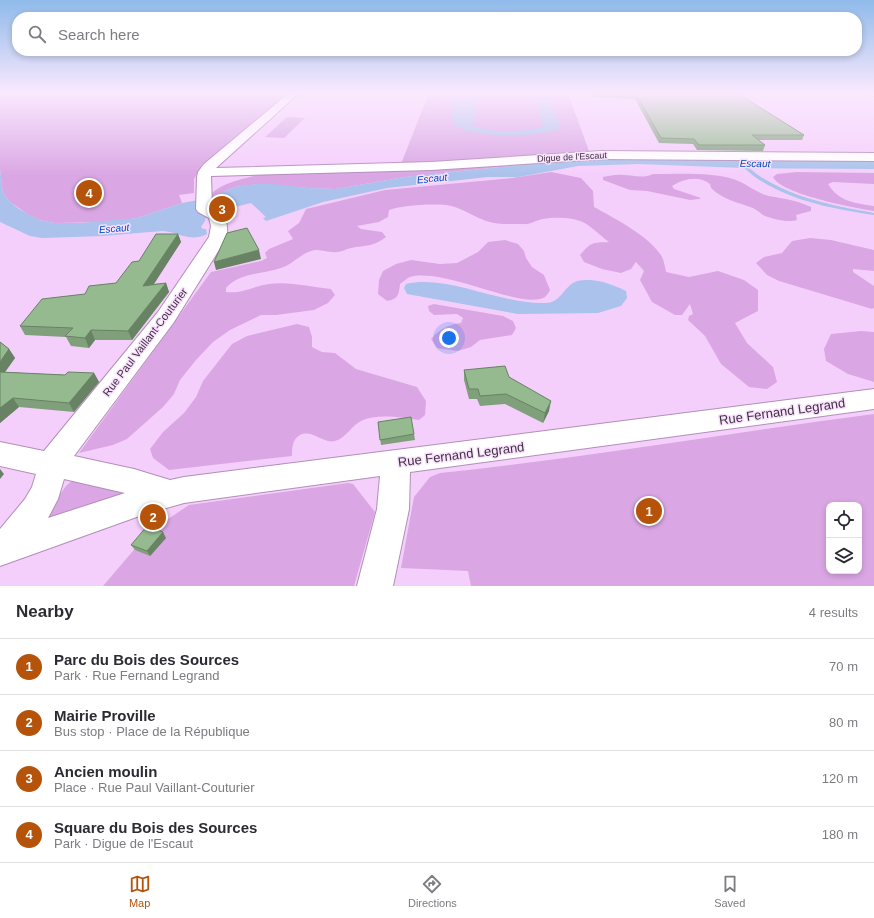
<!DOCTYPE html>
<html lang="en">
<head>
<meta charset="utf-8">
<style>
	body { margin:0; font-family:Helvetica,sans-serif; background:#f7f7f7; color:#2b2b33 }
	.controls { position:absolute; right:12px; bottom:12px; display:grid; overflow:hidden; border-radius:8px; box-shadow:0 2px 6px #0003 }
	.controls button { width:36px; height:36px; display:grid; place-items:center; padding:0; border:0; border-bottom:1px solid #e1e1e2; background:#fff; color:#2b2b33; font:20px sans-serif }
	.you { position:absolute; left:449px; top:338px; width:14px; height:14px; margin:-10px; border:3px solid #fff; border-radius:50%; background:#1a73e8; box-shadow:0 0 0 6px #1a73e833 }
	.badge { display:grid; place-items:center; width:26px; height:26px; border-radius:50%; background:#b45309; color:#fff; font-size:13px; font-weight:700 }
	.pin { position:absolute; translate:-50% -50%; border:2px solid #fff; box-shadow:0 1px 4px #0006 }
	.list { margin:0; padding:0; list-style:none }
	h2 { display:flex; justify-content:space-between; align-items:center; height:52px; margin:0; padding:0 16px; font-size:17px }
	h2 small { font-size:13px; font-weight:400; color:#7c7c81 }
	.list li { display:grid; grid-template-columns:26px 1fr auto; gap:12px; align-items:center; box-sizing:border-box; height:56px; padding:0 16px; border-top:1px solid #e1e1e2 }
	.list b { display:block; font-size:15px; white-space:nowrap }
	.list p { margin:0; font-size:13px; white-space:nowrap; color:#7c7c81 }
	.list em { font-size:13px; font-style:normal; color:#7c7c81 }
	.icon { flex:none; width:22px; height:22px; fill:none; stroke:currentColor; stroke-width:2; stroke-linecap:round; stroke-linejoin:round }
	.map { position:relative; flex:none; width:874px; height:586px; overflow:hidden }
	.search { position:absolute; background:#fff; box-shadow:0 2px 6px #0003; left:12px; right:12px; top:12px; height:44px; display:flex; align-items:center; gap:10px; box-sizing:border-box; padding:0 14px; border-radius:16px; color:#7c7c81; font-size:15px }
	.sheet { height:276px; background:#fff }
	nav { display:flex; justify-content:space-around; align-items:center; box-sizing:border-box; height:56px; border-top:1px solid #e1e1e2; background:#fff; font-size:11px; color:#7c7c81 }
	nav a { display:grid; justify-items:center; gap:2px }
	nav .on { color:#b45309 }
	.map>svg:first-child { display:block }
</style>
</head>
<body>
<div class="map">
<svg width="874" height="586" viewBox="0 0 874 586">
	<rect width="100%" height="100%" fill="#f5cffc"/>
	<!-- green -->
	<g fill="#daa7e4" fill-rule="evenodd">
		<polygon points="0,93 288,93 202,165 194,179 194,193 179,195 182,203 137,218 107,222 54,223 39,220 29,215 10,202 3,193 0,169"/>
		<polygon points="429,93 568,93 590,154 521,158 506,156 495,159 401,164"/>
		<polygon points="287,117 305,118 284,138 265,137"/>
		<path d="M 567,160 L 405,177 L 336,189 L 308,188 L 257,184 L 235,187 L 209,198 C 214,184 249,177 263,174 Z"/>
		<path d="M 551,172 L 581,178 L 593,191 L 594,207 C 614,218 651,237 662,257 C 664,261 665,267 666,272 L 689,277 L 718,271 L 744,280 L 758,290 L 758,311 L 735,323 L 747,343 L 773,367 L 777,382 L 767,389 L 749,387 L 721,364 L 705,336 L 688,320 L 689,316 L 693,314 L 690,304 L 682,315 L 675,315 L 652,302 L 640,280 L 644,271 L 636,262 L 631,269 L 621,273 L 602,269 L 584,262 L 580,255 C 592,241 592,243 609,242 C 600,236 590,224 580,221 C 569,217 555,217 543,219 C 536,220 530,225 523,224 C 511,224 497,225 486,221 C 475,217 466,211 455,207 C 443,202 401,205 389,210 L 388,217 L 379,222 L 357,226 L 361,229 L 382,232 L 386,237 C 373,247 366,245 351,248 C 346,249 342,252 337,252 C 330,253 322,250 315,250 C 303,252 296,261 286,266 C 266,275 241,271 226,288 L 226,292 C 243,294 253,286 269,284 C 289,281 311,287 331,289 L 335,295 L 328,303 L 314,310 L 276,315 L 261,315 L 230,330 L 213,342 L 196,360 L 180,380 L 174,394 L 163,407 L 127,439 L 113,445 L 79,453 L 211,272 L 261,261 L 267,258 L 265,253 L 269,249 L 293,239 L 288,231 L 299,223 L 306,209 L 385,190 L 512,178 Z"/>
		<path d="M 797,172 L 874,173 L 874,184 L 833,182 L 828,184 C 839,202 855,203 874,206 L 874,211 C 854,208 781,194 773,177 L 777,174 Z"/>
		<path d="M 653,174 C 676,174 712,172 733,179 C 746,183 756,193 769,196 C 785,199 796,200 811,207 L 811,211 L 796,215 L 797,220 C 788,223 772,219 763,215 C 760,213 757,210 753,208 C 737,202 723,200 711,188 L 710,184 C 698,175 684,179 672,186 L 674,189 L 701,198 L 699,199 L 690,200 L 647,191 L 630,190 L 603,180 L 603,177 C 609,176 617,174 623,175 C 634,175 642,179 653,174 Z"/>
		<polygon points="810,238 831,240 874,250 874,271 853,269 853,272 874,286 874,308 872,309 779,281 767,275 756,263 764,257 782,253 792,241"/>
		<path d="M 505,240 L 518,244 L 524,251 L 526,258 L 532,267 L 544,275 L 550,290 C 549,292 547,295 545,297 C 524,311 444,267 410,277 C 407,278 403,282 400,284 C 399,295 398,299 387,301 L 378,294 L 379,280 L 383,271 L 396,264 L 411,260 L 440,264 L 457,263 L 478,252 L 488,242 Z"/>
		<path d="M 434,304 L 503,316 L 513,321 L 516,328 L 512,335 L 480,340 L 471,347 L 458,351 L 437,348 L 431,339 C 440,329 447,325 461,323 L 463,318 L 457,314 L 434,315 L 429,311 L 428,306 Z"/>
		<path d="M 297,324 L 309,327 L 312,337 L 312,347 L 322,352 L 335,353 L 356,369 L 417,387 L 426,401 L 425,415 L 419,420 C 402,418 378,413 361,421 C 352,425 346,438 335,441 C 322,444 313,429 300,435 C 292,439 292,449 292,456 L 169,470 L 153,458 L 150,449 L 163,432 L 184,413 L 196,397 L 203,381 L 232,344 L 247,336 Z"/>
		<polygon points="861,331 874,332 874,382 848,374 826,361 824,349 831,334"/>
		<path d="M 874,414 L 874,586 L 471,586 L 468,571 L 401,568 L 414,497 L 430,477 L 440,473 C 585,458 729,433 874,414 ZM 829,505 L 859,505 L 859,571 L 829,571 Z"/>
		<polygon points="75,478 137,490 51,523 45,515 66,486"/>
		<polygon points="348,483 353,484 375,512 354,586 103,586 150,531 189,505"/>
	</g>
	<!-- water -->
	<g fill="#aac2ec">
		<path d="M 440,93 L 457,93 L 461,96 L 472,97 L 477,102 L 473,126 C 501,134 516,132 543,127 L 536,99 L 545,98 L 555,101 L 556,102 L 550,103 L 561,128 C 545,138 462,139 453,122 C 449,117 454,107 456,101 L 440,95 Z"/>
		<path d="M 597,157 L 874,160 L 874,169 L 744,168 L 639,164 L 578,166 L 518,177 L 488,177 L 387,188 L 323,202 L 266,221 L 263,218 L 266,217 L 251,203 L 231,208 L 230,206 L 219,209 L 217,207 L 214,209 L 209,207 L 196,210 L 206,214 L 205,221 L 201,227 L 203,229 L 206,229 L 207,234 C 189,243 180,232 162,231 L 103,236 L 42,238 L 30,236 L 0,222 L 0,169 L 3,193 L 10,202 L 19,209 L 39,220 L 54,223 L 81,223 L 137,218 L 182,203 L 209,198 L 235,187 L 248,185 L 264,183 L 308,188 L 336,189 L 405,177 Z"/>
		<path d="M 590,280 C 603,281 614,285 626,291 L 627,298 L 621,306 L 598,313 L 518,314 L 407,294 L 404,288 L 406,284 C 447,274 501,305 546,303 C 560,303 564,287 575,282 C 579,280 586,280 590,280 Z"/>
	</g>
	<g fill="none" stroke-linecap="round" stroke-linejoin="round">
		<!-- stream -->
		<path fill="#aac2ec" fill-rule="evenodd" d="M 741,163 L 743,163 C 748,167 753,171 758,175 C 792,198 834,206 874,213 L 874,215 C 833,209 790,201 755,177 C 750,173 745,169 741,165 Z"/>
		<defs>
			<g id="minor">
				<path d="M 289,93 L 299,93 L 216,168 L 431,162 L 601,151 L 874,153 L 874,161 L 601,159 L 431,170 L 211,176 L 212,207 C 226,215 228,221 227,237 L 174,322 L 74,456 L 134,469 L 170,480 L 184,477 L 874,389 L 874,409 L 410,472 L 409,509 L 393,586 L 357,586 L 377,509 L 380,476 L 184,503 L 145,514 L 0,566 L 0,529 L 25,499 L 32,487 L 36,474 L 0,466 L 0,442 L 44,451 L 158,312 L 209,237 L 211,226 L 209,218 L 198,212 L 196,209 L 197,177 L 198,172 L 204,164 ZM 64,479 L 125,493 L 48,518 L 58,499 Z"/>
				<polygon points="867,93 874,93 874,96 869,95"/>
			</g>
		</defs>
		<!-- minor casing -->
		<use href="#minor" stroke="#b28eb8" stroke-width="2"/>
		<!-- minor -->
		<use href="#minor" fill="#fff" fill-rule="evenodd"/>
	</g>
	<!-- wall -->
	<g fill="#80a07b">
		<polygon points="592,93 737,93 804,135 802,140 758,140 765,145 763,151 697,150 693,144 659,143 635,99 593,97"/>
		<polygon points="178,234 181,242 153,284 166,283 169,292 132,340 95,340 89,348 71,346 66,337 25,335 20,326 85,294 116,283 139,261"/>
		<polygon points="0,342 9,349 15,358 5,372 65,375 94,373 99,382 74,412 19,407 0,423"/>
		<polygon points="464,370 509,377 549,411 543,423 505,404 480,406 477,399 469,399 464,380"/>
		<polygon points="378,422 414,434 415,440 381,445"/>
		<polygon points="166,538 150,556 135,550 131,545"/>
	</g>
	<!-- shaded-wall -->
	<g fill="#688264">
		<polygon points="178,234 181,242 147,295 143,286"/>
		<polygon points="259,250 261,259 216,270 214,262"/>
		<polygon points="166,283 169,292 132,340 128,331"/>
		<polygon points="91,330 95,340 89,348 85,338"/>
		<polygon points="9,349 15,358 0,379 0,362"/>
		<polygon points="94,373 99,382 74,412 69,403"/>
		<polygon points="13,398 19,407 0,423 0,408"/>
		<polygon points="551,401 549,411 543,423 545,413"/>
		<polygon points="0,469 4,474 0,479"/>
		<polygon points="163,532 166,538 150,556 147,551"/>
	</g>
	<!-- building -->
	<g fill="#95ba8f" stroke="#688264">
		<polygon points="601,93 737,93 804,135 752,135 765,145 699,145 694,139 661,138 636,94"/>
		<polygon points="247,228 259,250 214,262 227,233"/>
		<polygon points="156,234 178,234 143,286 166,283 128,331 91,330 85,338 65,336 73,328 20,326 42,299 85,294 89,286 116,283 132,262 139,261"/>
		<polygon points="0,342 9,349 0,362"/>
		<polygon points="505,366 509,377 551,401 545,413 506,394 480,396 478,389 469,389 464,370"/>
		<polygon points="0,372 65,375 68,372 94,373 69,403 13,398 0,408"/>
		<polygon points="411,417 414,434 380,440 378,422"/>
		<polygon points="147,526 163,532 147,551 131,545"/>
	</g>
	<!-- sky -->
	<linearGradient id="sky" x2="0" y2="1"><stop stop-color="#8fbaea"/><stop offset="0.53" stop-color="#fae9fe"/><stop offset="1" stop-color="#fae9fe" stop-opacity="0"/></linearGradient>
	<rect width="874" height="175" fill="url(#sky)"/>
	<g text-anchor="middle" stroke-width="3" stroke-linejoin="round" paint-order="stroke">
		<!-- far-street labels -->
		<g font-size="9" fill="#413243" stroke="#f9e2fd">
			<text transform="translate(572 157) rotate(-3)" y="3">Digue de l'Escaut</text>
		</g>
		<!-- far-water labels -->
		<g font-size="10" font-style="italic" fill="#0248bc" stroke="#f9e2fd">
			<text transform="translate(755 163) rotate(1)" y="4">Escaut</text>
			<text transform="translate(432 178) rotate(-6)" y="4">Escaut</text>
			<text transform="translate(114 228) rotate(-5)" y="4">Escaut</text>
		</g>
		<!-- street labels -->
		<g font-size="11" fill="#413243" stroke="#f9e2fd">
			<text transform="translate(145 342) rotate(-53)" y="4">Rue Paul Vaillant-Couturier</text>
		</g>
		<!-- near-street labels -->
		<g font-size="13" fill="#413243" stroke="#f9e2fd">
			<text transform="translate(782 411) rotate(-8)" y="5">Rue Fernand Legrand</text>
			<text transform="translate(461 454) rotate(-7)" y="5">Rue Fernand Legrand</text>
		</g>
	</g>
</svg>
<div class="controls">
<button><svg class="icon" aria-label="locate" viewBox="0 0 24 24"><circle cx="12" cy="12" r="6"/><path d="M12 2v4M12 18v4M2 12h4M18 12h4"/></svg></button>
<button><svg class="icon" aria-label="layers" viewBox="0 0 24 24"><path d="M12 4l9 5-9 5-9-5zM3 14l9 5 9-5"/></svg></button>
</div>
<div class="you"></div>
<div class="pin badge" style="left:649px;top:511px">1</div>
<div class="pin badge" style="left:153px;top:517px">2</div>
<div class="pin badge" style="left:222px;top:209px">3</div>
<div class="pin badge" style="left:89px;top:193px">4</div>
<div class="search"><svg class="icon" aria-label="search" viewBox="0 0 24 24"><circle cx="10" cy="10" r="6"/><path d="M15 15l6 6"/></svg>Search here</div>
</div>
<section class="sheet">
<h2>Nearby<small>4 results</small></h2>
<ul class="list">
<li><span class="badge">1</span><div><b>Parc du Bois des Sources</b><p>Park · Rue Fernand Legrand</p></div><em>70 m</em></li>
<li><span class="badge">2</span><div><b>Mairie Proville</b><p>Bus stop · Place de la République</p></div><em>80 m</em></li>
<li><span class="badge">3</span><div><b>Ancien moulin</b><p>Place · Rue Paul Vaillant-Couturier</p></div><em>120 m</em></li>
<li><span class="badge">4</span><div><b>Square du Bois des Sources</b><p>Park · Digue de l'Escaut</p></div><em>180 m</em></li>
</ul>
</section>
<nav>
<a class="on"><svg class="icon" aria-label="map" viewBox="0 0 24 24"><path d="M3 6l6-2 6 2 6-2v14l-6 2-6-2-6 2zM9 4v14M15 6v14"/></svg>Map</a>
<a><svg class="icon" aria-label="directions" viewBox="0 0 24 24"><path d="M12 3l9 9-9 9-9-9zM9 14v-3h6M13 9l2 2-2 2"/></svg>Directions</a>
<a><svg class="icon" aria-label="saved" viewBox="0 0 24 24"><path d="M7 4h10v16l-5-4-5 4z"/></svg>Saved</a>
</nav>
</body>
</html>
